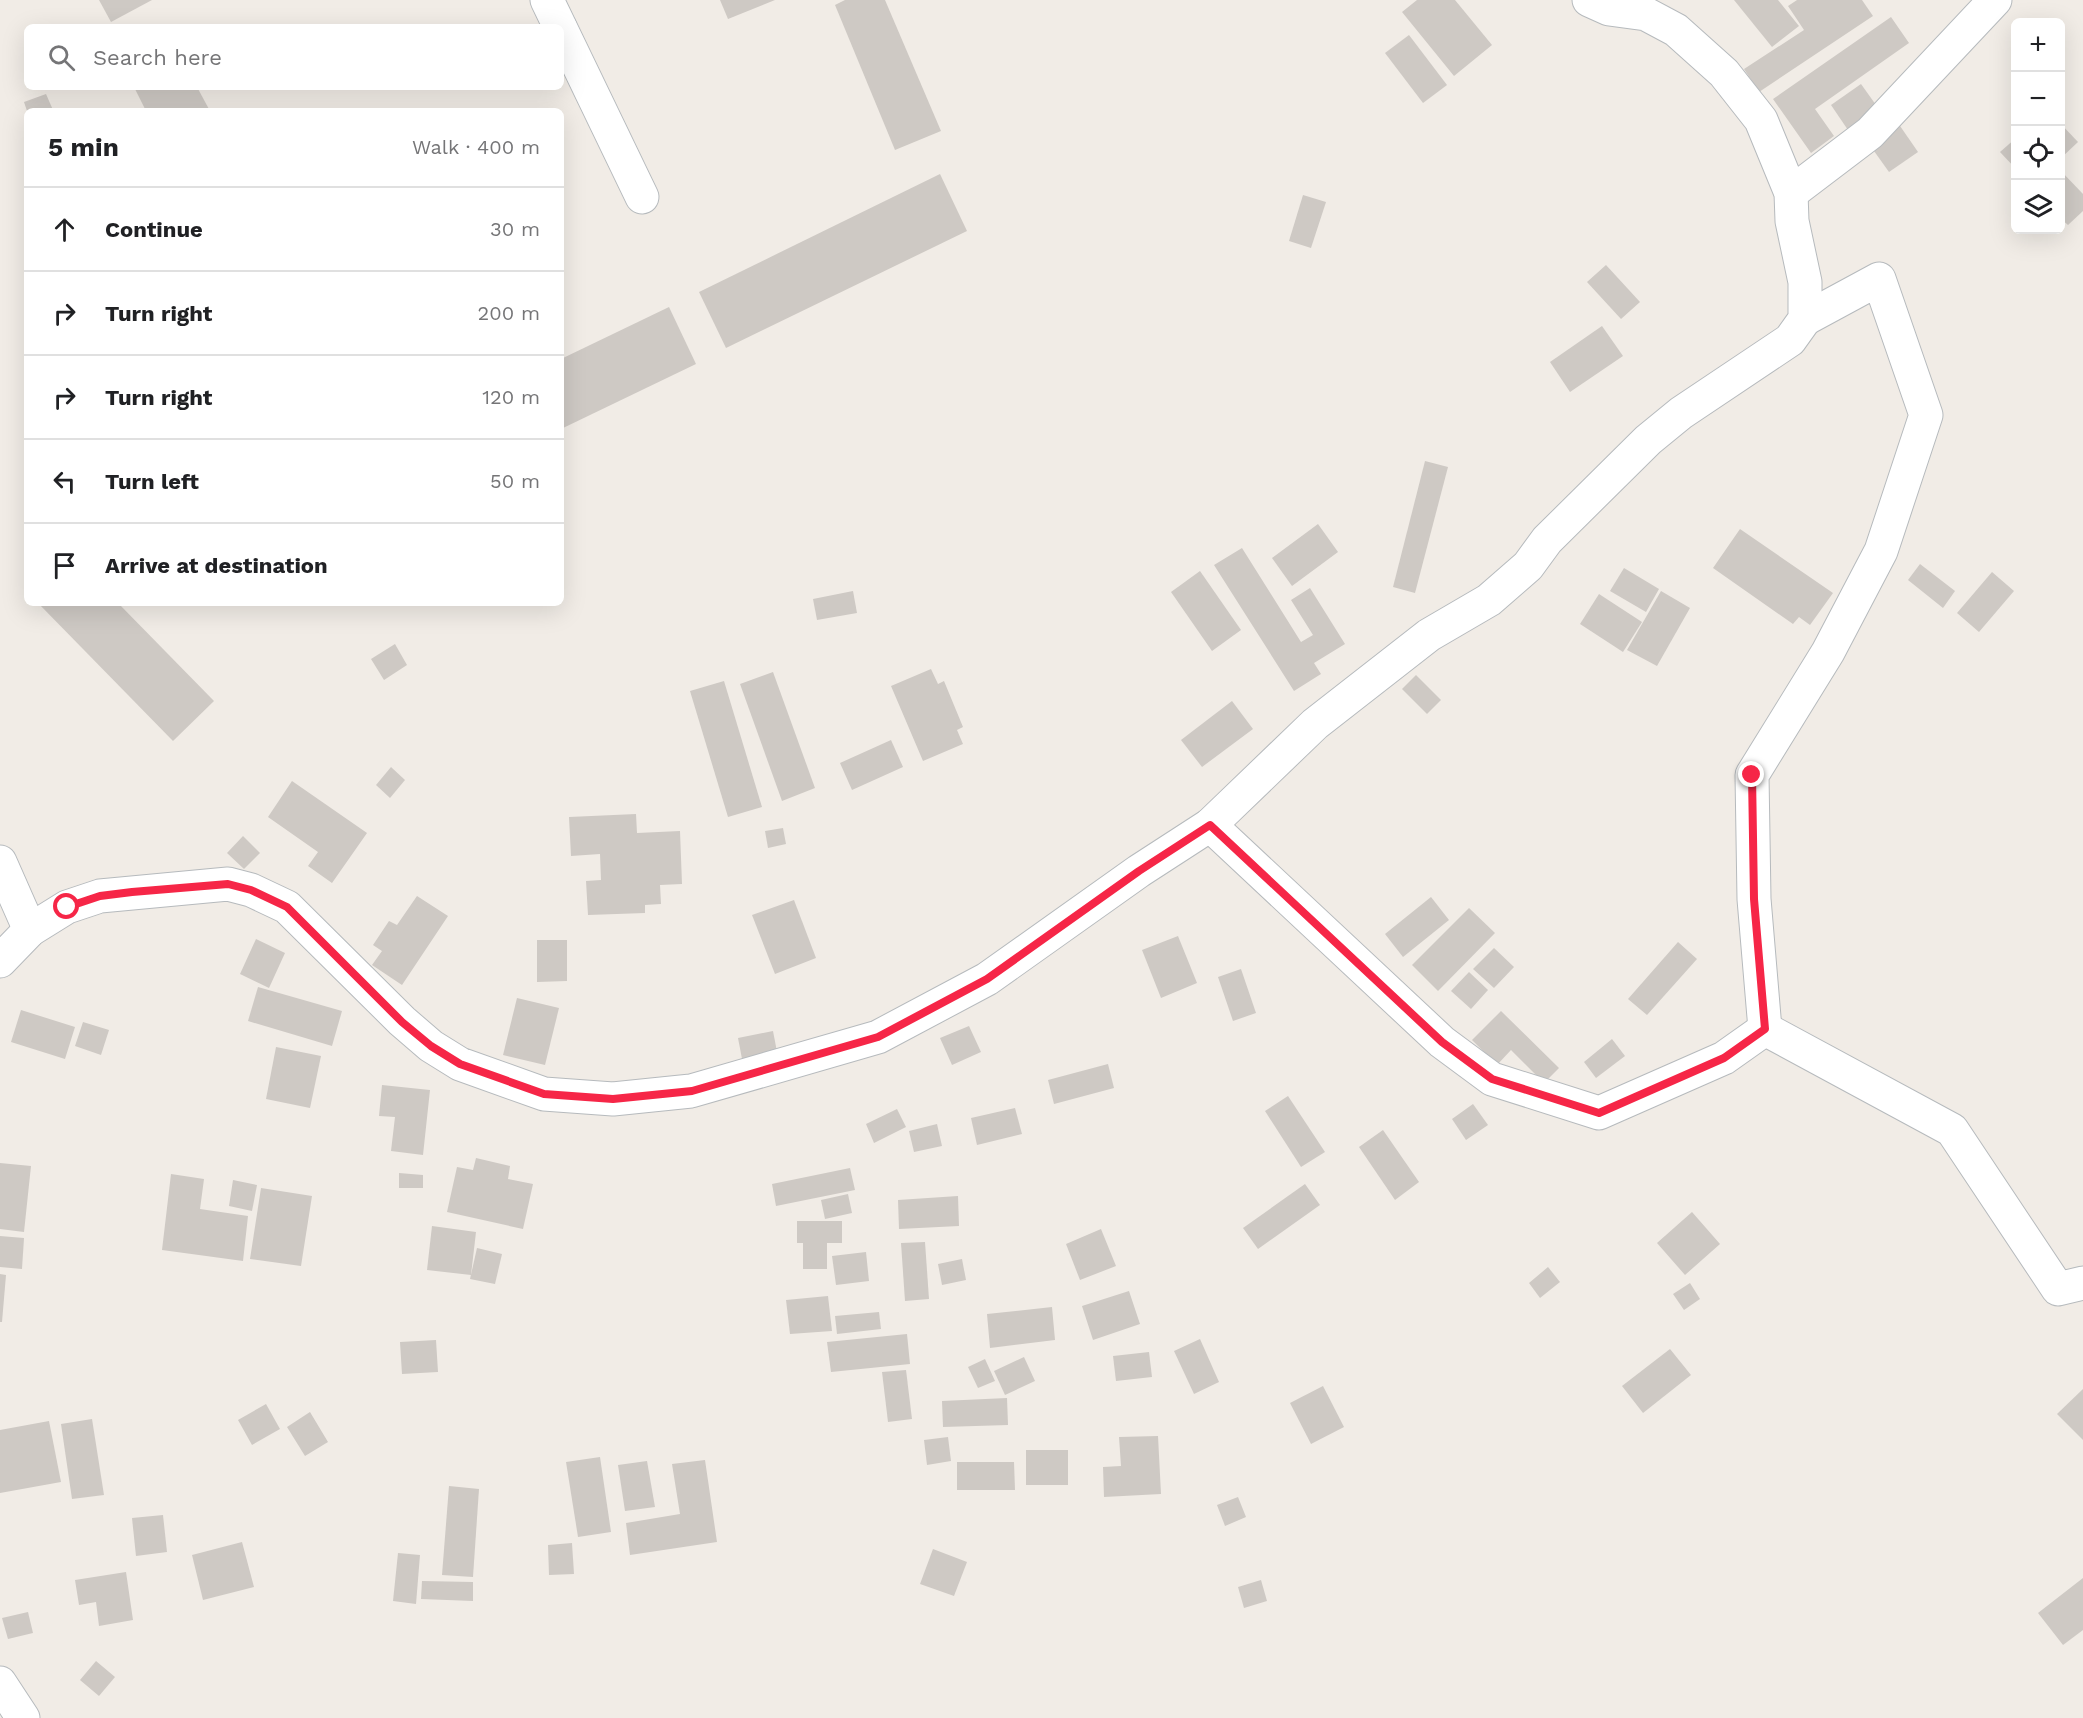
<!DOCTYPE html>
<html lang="en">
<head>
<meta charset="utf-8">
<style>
	body { margin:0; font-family:"Work Sans",sans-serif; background:#f6f6f6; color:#202124 }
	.controls { position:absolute; right:18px; top:18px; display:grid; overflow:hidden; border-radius:9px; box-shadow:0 6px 24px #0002 }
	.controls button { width:54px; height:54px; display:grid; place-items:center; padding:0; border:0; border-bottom:2px solid #e0e0e0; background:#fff; color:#202124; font:30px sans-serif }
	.stop { position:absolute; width:18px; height:18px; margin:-14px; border:4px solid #f62647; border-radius:50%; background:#fff }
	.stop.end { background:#f62647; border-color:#fff; box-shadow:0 2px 6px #0008 }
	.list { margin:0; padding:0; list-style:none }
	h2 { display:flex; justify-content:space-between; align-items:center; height:78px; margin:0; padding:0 24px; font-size:26px }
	h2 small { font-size:20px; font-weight:400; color:#757577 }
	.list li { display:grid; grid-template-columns:39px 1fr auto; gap:18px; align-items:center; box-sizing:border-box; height:84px; padding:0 24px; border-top:2px solid #e0e0e0 }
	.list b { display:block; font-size:22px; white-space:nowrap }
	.list em { font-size:20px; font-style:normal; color:#757577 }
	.icon { flex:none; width:33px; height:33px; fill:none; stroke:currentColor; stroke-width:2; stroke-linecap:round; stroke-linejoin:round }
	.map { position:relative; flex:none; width:2083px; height:1718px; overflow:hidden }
	.search { position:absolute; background:#fff; box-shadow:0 6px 24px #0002; left:24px; top:24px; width:540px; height:66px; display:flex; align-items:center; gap:15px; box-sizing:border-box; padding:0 21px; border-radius:9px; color:#757577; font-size:22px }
	.panel { position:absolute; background:#fff; box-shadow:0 6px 24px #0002; left:24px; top:108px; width:540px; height:498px; border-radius:9px }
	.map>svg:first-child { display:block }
</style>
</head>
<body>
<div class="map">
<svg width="2083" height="1718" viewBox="0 0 2083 1718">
	<rect width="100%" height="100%" fill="#f1ece6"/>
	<!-- building -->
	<g fill="#cec9c4">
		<polygon points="99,0 152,0 111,22"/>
		<polygon points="720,0 775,0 728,19"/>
		<polygon points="845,0 885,0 941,131 895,150 835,5"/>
		<polygon points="1417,0 1455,0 1492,45 1454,76 1402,12"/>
		<polygon points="1734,0 1778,0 1799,26 1772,47"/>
		<polygon points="1797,0 1862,0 1873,16 1759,92 1744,69 1804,30 1788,6"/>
		<polygon points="1891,17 1909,43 1815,109 1834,136 1811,153 1773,99"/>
		<polygon points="1409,35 1447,85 1423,103 1385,53"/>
		<polygon points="1861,84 1881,112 1850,133 1831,105"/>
		<polygon points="134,87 197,87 210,111 146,111"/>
		<polygon points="46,94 53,110 27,111 24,102"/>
		<polygon points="1898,123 1918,152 1889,172 1869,144"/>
		<polygon points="2060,123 2078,142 2060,159"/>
		<polygon points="2016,138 2016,169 2000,152"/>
		<polygon points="2060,170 2083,194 2083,211 2068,225 2060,218"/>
		<polygon points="940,174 967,231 726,348 699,292"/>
		<polygon points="1303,195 1326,202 1311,248 1289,241"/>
		<polygon points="1606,265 1640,302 1621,319 1587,282"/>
		<polygon points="669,307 696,364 561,429 561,359"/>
		<polygon points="1602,326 1623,356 1570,392 1550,362"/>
		<polygon points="1425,461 1448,467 1415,593 1393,587"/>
		<polygon points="1318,524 1338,552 1292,586 1272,558"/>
		<polygon points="1740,529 1833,593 1810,625 1799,617 1793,624 1713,568"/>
		<polygon points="1242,548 1301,642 1313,635 1291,600 1310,588 1345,644 1314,663 1321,674 1294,691 1214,565"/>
		<polygon points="1920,564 1955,591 1943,608 1908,580"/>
		<polygon points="1624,568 1659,589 1646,612 1610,591"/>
		<polygon points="1200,571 1241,630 1212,651 1171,592"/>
		<polygon points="1992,572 2014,591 1979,632 1957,613"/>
		<polygon points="853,591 857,613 817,620 813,599"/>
		<polygon points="1661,591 1690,608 1657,666 1627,650"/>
		<polygon points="1599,594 1642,622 1623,652 1580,624"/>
		<polygon points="38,603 118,603 214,701 173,741"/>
		<polygon points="395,644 407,665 384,680 371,659"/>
		<polygon points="931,669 938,684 944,681 963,727 957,730 963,744 923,761 891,686"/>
		<polygon points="773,672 815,788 782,801 740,684"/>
		<polygon points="1416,675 1441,700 1427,714 1402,689"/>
		<polygon points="724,681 762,807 728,817 690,691"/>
		<polygon points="1232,701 1253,729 1202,767 1181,740"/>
		<polygon points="891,740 903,767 852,790 840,763"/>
		<polygon points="391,767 405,780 390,798 376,785"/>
		<polygon points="292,781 367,833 332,883 308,866 318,852 268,817"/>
		<polygon points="636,814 637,833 680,831 682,884 660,885 661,904 645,905 645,913 588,915 586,881 601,880 600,854 571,856 569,817"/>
		<polygon points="783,828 786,844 768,848 765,831"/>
		<polygon points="243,836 260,853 244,869 227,853"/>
		<polygon points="417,896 448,916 402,985 372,965 382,951 373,945 389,921 397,925"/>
		<polygon points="1431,897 1449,920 1403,957 1385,934"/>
		<polygon points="794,900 816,958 775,974 752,915"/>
		<polygon points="1469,908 1495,933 1438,991 1412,965"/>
		<polygon points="1178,936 1197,983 1161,998 1142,950"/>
		<polygon points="256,939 285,953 269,988 240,974"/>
		<polygon points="537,940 567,940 567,981 537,982"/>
		<polygon points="1678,942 1697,959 1647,1015 1628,999"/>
		<polygon points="1494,948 1514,967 1494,988 1473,969"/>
		<polygon points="1241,969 1256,1013 1233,1021 1218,977"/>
		<polygon points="1469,972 1488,990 1471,1009 1451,991"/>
		<polygon points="258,987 342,1011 332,1046 248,1021"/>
		<polygon points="517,998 559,1008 545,1065 503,1055"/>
		<polygon points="21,1010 75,1027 65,1059 11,1042"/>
		<polygon points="1501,1011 1559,1068 1544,1083 1511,1050 1497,1065 1472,1040"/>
		<polygon points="83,1022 109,1030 101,1055 75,1046"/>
		<polygon points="969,1026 981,1052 952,1065 940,1038"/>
		<polygon points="773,1031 778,1057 743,1064 738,1038"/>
		<polygon points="1612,1039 1625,1056 1596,1078 1584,1062"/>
		<polygon points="276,1047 321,1056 310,1108 266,1099"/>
		<polygon points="1108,1064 1114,1088 1054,1104 1048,1080"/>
		<polygon points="382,1085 430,1090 423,1155 391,1151 395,1117 379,1116"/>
		<polygon points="1288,1096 1325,1152 1301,1167 1265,1111"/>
		<polygon points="1473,1104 1488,1125 1466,1140 1452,1119"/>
		<polygon points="1015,1108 1022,1134 977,1145 971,1118"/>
		<polygon points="897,1109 906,1127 874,1143 866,1124"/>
		<polygon points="937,1124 942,1146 914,1152 909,1131"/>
		<polygon points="1383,1130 1419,1182 1395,1200 1359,1147"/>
		<polygon points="476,1158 510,1166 508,1179 533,1184 523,1229 447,1212 457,1167 473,1170"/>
		<polygon points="0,1163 31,1166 24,1232 0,1229"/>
		<polygon points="850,1168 855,1190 776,1206 772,1184"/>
		<polygon points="399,1173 423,1175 423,1188 399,1188"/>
		<polygon points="171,1174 204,1179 200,1209 248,1216 243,1261 162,1250"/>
		<polygon points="233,1180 257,1185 252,1211 229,1206"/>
		<polygon points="1305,1184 1320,1205 1258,1249 1243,1228"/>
		<polygon points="261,1188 312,1196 301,1266 250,1259"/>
		<polygon points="848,1194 852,1213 825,1219 821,1200"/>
		<polygon points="958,1196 959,1226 899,1229 898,1200"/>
		<polygon points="1692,1212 1720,1244 1685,1275 1657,1243"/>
		<polygon points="797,1221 842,1221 842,1243 827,1243 827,1269 803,1269 803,1243 797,1243"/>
		<polygon points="432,1226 476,1232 471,1275 427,1270"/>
		<polygon points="1101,1229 1116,1266 1080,1280 1066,1244"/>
		<polygon points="0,1236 24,1238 22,1269 0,1267"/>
		<polygon points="925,1242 929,1299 905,1301 901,1243"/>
		<polygon points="477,1248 502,1254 495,1284 470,1279"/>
		<polygon points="866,1252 869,1281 836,1285 832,1256"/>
		<polygon points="962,1259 966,1280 942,1285 938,1264"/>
		<polygon points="1548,1267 1560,1282 1540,1298 1529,1283"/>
		<polygon points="0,1274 6,1275 2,1322 0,1322"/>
		<polygon points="1690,1283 1700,1299 1684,1310 1673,1294"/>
		<polygon points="1129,1291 1140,1324 1093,1340 1082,1306"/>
		<polygon points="828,1296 832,1331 790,1334 786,1300"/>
		<polygon points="1052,1307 1055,1340 990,1348 987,1314"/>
		<polygon points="879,1312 881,1329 837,1334 835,1316"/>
		<polygon points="907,1334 910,1364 831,1372 827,1342"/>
		<polygon points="1200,1339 1219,1382 1194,1394 1174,1351"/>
		<polygon points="436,1340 438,1372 402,1374 400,1342"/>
		<polygon points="1670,1349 1691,1375 1643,1413 1622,1386"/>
		<polygon points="1149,1352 1152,1377 1116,1381 1113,1356"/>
		<polygon points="1024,1357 1035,1381 1005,1395 994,1371"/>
		<polygon points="985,1359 995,1381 978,1388 968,1367"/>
		<polygon points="906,1370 912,1419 888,1422 882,1372"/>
		<polygon points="1323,1386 1344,1427 1311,1444 1290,1403"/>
		<polygon points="2083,1389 2083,1440 2057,1414"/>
		<polygon points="1007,1398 1008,1425 943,1427 942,1401"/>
		<polygon points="266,1404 280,1429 252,1445 238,1420"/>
		<polygon points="310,1412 328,1442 305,1456 287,1427"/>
		<polygon points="92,1419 104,1495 72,1499 61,1424"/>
		<polygon points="49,1421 61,1482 0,1493 0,1430"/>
		<polygon points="1158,1436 1161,1494 1104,1497 1103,1467 1121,1466 1119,1437"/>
		<polygon points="948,1437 951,1461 927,1465 924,1440"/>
		<rect x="1026" y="1450" width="42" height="35"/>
		<polygon points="600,1457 611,1532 578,1537 566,1462"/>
		<polygon points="705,1460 717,1542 630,1555 626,1523 680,1514 672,1464"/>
		<polygon points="647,1461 655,1507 625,1511 618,1465"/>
		<polygon points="957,1462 1014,1462 1015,1490 957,1490"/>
		<polygon points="449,1486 479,1489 473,1577 442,1575"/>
		<polygon points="1238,1497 1246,1517 1225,1526 1217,1505"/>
		<polygon points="163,1515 167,1552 136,1556 132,1518"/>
		<polygon points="242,1542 254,1587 203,1600 192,1555"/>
		<polygon points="572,1543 574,1574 549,1575 548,1545"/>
		<polygon points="933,1549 967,1562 954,1596 920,1584"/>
		<polygon points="398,1553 420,1555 416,1604 393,1601"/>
		<polygon points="126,1572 133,1620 99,1626 96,1602 79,1605 75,1580"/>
		<polygon points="2083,1578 2083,1630 2063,1645 2038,1613"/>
		<polygon points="1261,1580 1267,1601 1244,1608 1238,1587"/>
		<polygon points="422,1581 473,1582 473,1601 421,1599"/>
		<polygon points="28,1612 33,1633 8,1639 2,1618"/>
		<polygon points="96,1661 115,1677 99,1696 80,1680"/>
	</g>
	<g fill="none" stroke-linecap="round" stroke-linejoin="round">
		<defs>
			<g id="minor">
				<polyline points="547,0 560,27"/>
				<polyline points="561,29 642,197"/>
				<polyline points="1791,193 1870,133 1995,0"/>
				<polyline points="1210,825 1442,1042 1492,1079 1599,1113 1724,1058 1765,1029 1952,1130 2058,1289 2083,1283"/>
				<polyline points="0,862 30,930"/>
				<polyline points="0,961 30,930 67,907 100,896 228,884 251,890 287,907 402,1021 431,1046 460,1064 544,1094 613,1099 691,1091 878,1037 987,979 1139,871 1210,825 1315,724 1429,635 1489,600 1528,566 1547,540 1648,440 1681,413 1790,340 1805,319 1805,282 1792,221 1791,193 1761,120 1724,73 1676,30 1646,14 1609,9 1589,0"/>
				<polyline points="1765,1029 1754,899 1752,775 1828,652 1881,551 1926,415 1879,279 1805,319"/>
				<polyline points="0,1683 23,1718"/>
			</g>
		</defs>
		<!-- minor casing -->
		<use href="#minor" stroke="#b6babd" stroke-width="35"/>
		<!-- minor -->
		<use href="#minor" stroke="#fff" stroke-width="33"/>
	</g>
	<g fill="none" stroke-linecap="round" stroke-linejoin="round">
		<!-- route -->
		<polyline stroke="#f62647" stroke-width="8" points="67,907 100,896 132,892 228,884 251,890 287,907 402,1022 431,1046 460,1064 544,1094 613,1099 692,1091 878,1037 987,979 1139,871 1210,825 1442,1042 1492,1079 1599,1113 1724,1058 1765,1029 1754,899 1752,775"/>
	</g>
</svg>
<div class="controls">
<button>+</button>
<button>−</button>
<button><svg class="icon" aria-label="locate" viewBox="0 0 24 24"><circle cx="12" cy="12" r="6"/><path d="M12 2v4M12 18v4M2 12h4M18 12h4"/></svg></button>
<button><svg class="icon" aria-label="layers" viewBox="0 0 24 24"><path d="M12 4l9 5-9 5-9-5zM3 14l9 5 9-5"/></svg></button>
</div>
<div class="stop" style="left:67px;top:907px"></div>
<div class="stop end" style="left:1752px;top:775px"></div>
<div class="search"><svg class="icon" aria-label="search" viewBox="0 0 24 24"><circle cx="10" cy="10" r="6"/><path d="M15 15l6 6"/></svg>Search here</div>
<section class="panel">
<h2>5 min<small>Walk · 400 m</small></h2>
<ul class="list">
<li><svg class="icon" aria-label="ahead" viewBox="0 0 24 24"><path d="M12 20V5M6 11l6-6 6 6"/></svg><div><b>Continue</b></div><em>30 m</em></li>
<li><svg class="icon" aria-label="right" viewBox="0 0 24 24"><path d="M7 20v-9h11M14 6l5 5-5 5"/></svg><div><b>Turn right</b></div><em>200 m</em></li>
<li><svg class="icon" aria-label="right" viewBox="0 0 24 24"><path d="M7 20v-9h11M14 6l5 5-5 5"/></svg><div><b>Turn right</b></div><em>120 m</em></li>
<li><svg class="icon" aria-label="left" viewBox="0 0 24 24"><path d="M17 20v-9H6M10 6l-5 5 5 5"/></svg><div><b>Turn left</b></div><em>50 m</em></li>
<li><svg class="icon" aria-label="arrive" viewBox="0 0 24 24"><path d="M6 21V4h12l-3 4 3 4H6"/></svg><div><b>Arrive at destination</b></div></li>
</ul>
</section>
</div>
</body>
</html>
